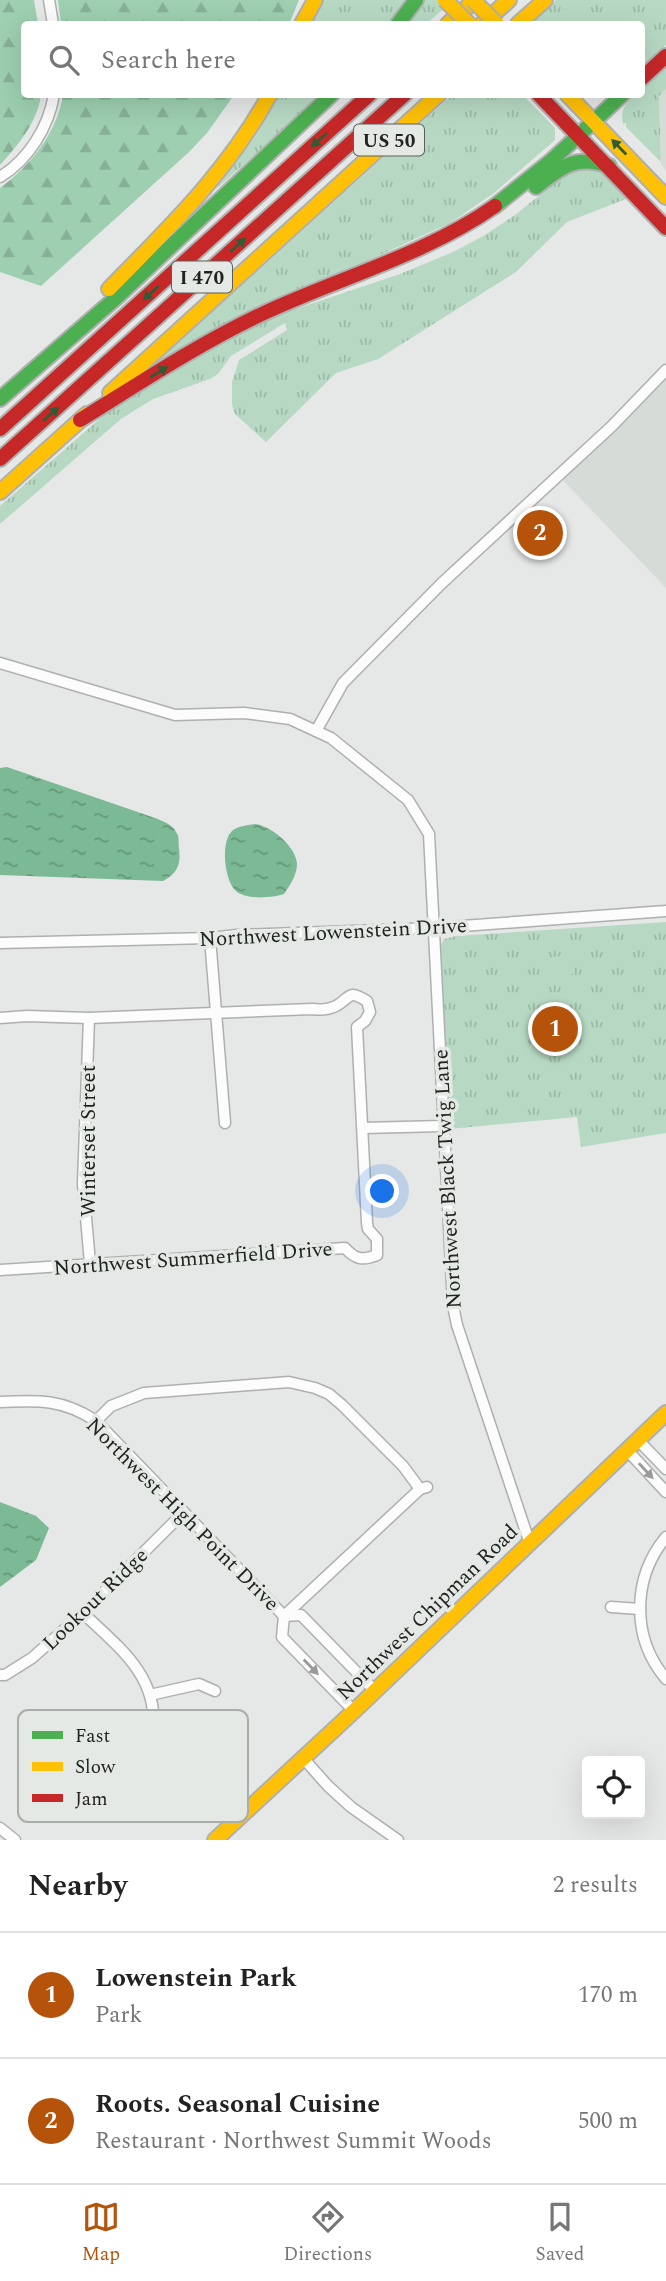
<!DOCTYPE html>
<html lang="en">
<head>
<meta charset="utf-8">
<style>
	body { margin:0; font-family:Spectral,serif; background:#f6f6f6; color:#222 }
	.controls { position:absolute; right:21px; bottom:21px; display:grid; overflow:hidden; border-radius:7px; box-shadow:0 7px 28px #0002 }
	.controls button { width:63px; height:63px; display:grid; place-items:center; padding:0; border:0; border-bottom:2px solid #e0e0e0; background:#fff; color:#222; font:35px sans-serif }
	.you { position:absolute; left:383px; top:1192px; width:24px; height:24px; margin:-18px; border:5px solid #fff; border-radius:50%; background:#1a73e8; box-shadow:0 0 0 10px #1a73e833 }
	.badge { display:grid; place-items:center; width:46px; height:46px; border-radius:50%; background:#b45309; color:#fff; font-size:23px; font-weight:700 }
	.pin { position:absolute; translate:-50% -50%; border:4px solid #fff; box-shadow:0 2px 7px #0006 }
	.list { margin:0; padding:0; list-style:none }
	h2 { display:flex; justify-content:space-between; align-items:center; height:91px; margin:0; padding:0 28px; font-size:30px }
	h2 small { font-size:23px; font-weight:400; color:#767676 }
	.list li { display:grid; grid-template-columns:46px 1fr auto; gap:21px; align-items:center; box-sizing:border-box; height:126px; padding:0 28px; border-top:2px solid #e0e0e0 }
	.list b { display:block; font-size:26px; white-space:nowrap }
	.list p { margin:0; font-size:23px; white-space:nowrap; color:#767676 }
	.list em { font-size:23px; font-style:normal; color:#767676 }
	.icon { flex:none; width:38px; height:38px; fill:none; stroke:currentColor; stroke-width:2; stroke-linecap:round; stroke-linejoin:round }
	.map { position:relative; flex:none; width:666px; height:1840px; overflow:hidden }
	.search { position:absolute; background:#fff; box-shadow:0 7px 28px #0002; left:21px; right:21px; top:21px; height:77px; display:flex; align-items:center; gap:18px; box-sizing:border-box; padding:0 24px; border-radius:7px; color:#767676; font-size:26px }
	.sheet { height:343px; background:#fff }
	nav { display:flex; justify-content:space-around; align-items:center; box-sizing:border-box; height:98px; border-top:2px solid #e0e0e0; background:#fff; font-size:19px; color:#767676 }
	nav a { display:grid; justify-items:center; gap:4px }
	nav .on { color:#b45309 }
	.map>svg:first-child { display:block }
</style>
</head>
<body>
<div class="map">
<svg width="666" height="1840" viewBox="0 0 666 1840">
	<defs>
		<pattern id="grass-tufts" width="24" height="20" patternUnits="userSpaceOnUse" patternTransform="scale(1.75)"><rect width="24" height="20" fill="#b7d9c3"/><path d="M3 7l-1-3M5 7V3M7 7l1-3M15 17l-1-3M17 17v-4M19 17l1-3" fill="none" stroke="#9dbaa7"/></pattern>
		<pattern id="forest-firs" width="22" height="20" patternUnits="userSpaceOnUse" patternTransform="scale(1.75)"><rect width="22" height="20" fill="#9dcfb0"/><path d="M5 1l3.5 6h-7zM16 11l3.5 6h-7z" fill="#87b197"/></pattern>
		<pattern id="water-ripples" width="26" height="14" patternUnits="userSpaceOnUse" patternTransform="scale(1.75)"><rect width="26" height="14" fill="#7bba94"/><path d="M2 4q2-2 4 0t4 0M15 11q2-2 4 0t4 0" fill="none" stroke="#649778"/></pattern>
	</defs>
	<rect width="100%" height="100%" fill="#e6e8e7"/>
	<!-- built -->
	<g fill="#d5dcd7">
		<polygon points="666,89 666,171 661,164 659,96"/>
		<polygon points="666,372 666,588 558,475"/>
	</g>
	<!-- grass -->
	<g fill="url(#grass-tufts)">
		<polygon points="321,0 409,0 391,24 308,24"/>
		<polygon points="423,0 454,0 426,24 405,24"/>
		<polygon points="556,0 666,0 666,45 642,68 642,24 529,24"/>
		<path d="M 666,66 L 666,89 L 659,96 L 661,162 L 626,127 L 626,123 L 623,124 C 620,110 625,104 635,95 L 642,94 L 642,88 Z"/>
		<polygon points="278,95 322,95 216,189 255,137"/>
		<polygon points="452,95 523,95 555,128 555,140 494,193 450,223 251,314 154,365"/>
		<polygon points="595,167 631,197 567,222 516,272 378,359 336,373 266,442 235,414 232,404 232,382 239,360 287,330 285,323 231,356 218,374 210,379 153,399 121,419 0,524 0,506 104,415 187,359 278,315 400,274 453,252 485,235 515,215 571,170"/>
		<polygon points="666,922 666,1133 581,1147 577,1117 449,1129 440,947 444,939 456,936"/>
	</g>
	<!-- forest -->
	<g fill="url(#forest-firs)">
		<path d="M 0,0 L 34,0 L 38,24 L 24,24 L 24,94 L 41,95 C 37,123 18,145 0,165 Z"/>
		<polygon points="58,0 299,0 289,24 61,24"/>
		<path d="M 63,95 L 234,95 L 207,133 L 189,152 L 41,286 L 0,272 L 0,188 C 30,166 57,133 63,95 Z"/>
	</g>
	<!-- garden -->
	<polygon fill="#b7d9c3" points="574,955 575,974 554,976 552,957"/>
	<!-- water -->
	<g fill="url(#water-ripples)">
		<path d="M 7,767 L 158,819 C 164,822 173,825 176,832 C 180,837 178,843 179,848 C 181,864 178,873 163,881 L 0,875 L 0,768 Z"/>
		<path d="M 255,824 C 271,826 296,846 297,864 C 297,875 290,885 284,894 C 272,898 246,900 236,891 C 224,881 220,840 233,830 C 239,826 248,825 255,824 Z"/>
		<polygon points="0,1502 36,1516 49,1528 36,1560 0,1587"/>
	</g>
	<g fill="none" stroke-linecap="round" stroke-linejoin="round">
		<defs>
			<g id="street">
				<polyline points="49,0 53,24"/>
				<path d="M 0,177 C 28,160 49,127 54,94"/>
				<polyline points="0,663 175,715 244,713 290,719 331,738 408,800 429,834 453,1306 457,1325 530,1544"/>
				<polyline points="316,731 343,683 442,583 612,426 666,370"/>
				<polyline points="210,938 225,1123"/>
				<polyline points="0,943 210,938 237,935 435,928 666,911"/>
				<path d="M 0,1018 L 27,1016 L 89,1018 L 312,1009 C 320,1010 328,1010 336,1006 C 352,997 347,989 367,1001 L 370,1012 L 365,1021 L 357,1027 L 367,1223 L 368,1229 L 377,1239 L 377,1255 C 362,1261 355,1259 345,1248 L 0,1270"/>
				<polyline points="89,1018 83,1184 90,1263"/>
				<polyline points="363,1128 442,1126"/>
				<path d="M 0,1402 C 38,1400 63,1399 96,1421 L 284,1616 L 282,1637 L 354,1711"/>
				<polyline points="96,1421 111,1406 144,1393 289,1382 315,1388 329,1394 342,1405 403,1466 420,1489 427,1487"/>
				<polyline points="638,1440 666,1469"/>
				<polyline points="627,1450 666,1492"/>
				<path d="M 666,1537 C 632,1578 631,1638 666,1679"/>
				<polyline points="611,1607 640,1609"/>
				<path d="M 83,1613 C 117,1646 158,1675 153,1728 C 151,1743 144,1754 130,1761"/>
				<polyline points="284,1616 420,1489"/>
				<polyline points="284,1616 301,1615 375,1691"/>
				<polyline points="0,1675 5,1675 32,1658 83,1613 183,1513"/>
				<polyline points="150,1695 199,1684 215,1691"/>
				<polyline points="304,1759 328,1786 351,1807 398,1840"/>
				<polyline points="0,1828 15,1840"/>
			</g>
			<g id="fast">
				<polyline points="398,24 416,0"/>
				<path d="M 536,187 C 561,167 576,154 609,166"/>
				<polyline points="495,206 551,161 623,94"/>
				<polyline points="0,399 117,297 332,94"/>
			</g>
			<g id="slow">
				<polyline points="302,24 315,0"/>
				<polyline points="448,24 475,0"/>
				<polyline points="482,24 509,0"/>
				<polyline points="518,24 545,0"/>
				<polyline points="567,94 666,197"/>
				<path d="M 109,289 C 169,228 229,170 270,94"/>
				<polyline points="110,393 439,94"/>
				<polyline points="0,492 87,414"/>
				<polyline points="215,1840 354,1711 666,1413"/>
			</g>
			<g id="jam">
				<polyline points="642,78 666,56"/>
				<polyline points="538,94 666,228"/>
				<path d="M 80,420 C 140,383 200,343 264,313 C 341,277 425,255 495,206"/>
				<polyline points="0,429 370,94"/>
				<polyline points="0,459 405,94"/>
			</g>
		</defs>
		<!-- street casing -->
		<use href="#street" stroke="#aeb0af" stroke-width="13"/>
		<!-- fast casing -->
		<use href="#fast" stroke="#aeb0af" stroke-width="18"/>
		<!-- slow casing -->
		<use href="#slow" stroke="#aeb0af" stroke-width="18"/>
		<!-- jam casing -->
		<use href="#jam" stroke="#aeb0af" stroke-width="18"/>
		<!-- street -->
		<use href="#street" stroke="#fbfcfb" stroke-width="10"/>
		<!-- fast -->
		<use href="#fast" stroke="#4caf50" stroke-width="14"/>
		<!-- slow -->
		<use href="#slow" stroke="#ffc107" stroke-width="14"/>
		<!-- jam -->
		<use href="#jam" stroke="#c62828" stroke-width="14"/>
		<defs>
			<g id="slow-bridge">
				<polyline points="445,0 469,24"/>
				<polyline points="473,0 497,24"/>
			</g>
		</defs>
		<!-- slow-bridge casing -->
		<use href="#slow-bridge" stroke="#aeb0af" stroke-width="18" stroke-linecap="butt"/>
		<!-- slow-bridge -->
		<use href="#slow-bridge" stroke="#ffc107" stroke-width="14"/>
	</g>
	<!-- one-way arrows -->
	<defs><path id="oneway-solid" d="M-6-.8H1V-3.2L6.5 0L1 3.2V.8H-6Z" transform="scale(1.75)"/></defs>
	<g fill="#325b34">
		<use href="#oneway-solid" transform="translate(319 140) rotate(138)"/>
		<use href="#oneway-solid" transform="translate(619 147) rotate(-134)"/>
		<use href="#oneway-solid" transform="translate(238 245) rotate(-42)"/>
		<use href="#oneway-solid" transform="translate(151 293) rotate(138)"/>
		<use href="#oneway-solid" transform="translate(159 372) rotate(-31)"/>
		<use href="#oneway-solid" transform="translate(51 414) rotate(-42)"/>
	</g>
	<g fill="#999a99">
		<use href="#oneway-solid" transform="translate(646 1471) rotate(47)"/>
		<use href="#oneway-solid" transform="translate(311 1667) rotate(46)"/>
	</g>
	<g text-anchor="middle" stroke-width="7" stroke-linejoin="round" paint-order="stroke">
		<!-- shield labels -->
		<g fill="#e5e9e6" stroke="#5c5e5c" stroke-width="2">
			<rect x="354" y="124.5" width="70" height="31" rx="5"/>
			<rect x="172" y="261.5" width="60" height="31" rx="5"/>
		</g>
		<g font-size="19" font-weight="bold" fill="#212321">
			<text x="389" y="147">US 50</text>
			<text x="202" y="284">I 470</text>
		</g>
		<!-- street labels -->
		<g font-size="21" fill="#212321" stroke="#e5e9e6">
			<text transform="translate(333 932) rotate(-3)" y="7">Northwest Lowenstein Drive</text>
			<text transform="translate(88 1141) rotate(-90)" y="7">Winterset Street</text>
			<text transform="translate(447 1179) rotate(-93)" y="7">Northwest Black Twig Lane</text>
			<text transform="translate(193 1258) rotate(-4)" y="7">Northwest Summerfield Drive</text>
			<text transform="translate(183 1514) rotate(45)" y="7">Northwest High Point Drive</text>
			<text transform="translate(95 1599) rotate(-44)" y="7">Lookout Ridge</text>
			<text transform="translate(427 1612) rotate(-44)" y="7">Northwest Chipman Road</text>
		</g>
	</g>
	<!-- legend -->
	<rect x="18" y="1710" width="230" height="112" rx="10" fill="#e5e9e6" stroke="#aaaeab" stroke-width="2"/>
	<rect x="32" y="1731" width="31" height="8" fill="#4caf50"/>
	<rect x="32" y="1762" width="31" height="9" fill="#ffc107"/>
	<rect x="32" y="1794" width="31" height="8" fill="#c62828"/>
	<g font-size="19" fill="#212321">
		<text x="75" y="1742">Fast</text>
		<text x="75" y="1773">Slow</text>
		<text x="75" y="1805">Jam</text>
	</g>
</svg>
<div class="controls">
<button><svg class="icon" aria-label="locate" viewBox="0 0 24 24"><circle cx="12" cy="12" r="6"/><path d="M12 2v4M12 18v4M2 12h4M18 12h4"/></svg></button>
</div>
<div class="you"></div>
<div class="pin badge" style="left:555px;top:1029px">1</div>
<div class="pin badge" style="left:540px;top:533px">2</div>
<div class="search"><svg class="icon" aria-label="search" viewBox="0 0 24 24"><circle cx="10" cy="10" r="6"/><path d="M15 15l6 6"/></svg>Search here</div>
</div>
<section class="sheet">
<h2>Nearby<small>2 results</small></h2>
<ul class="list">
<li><span class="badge">1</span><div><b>Lowenstein Park</b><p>Park</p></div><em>170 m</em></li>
<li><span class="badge">2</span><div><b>Roots. Seasonal Cuisine</b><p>Restaurant · Northwest Summit Woods</p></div><em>500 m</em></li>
</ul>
</section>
<nav>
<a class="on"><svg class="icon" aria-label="map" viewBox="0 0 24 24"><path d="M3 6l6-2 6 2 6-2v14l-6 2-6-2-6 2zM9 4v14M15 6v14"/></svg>Map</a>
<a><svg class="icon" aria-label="directions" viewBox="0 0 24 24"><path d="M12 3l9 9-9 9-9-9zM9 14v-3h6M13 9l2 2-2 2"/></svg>Directions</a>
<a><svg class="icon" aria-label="saved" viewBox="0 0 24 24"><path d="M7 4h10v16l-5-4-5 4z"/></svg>Saved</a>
</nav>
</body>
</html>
